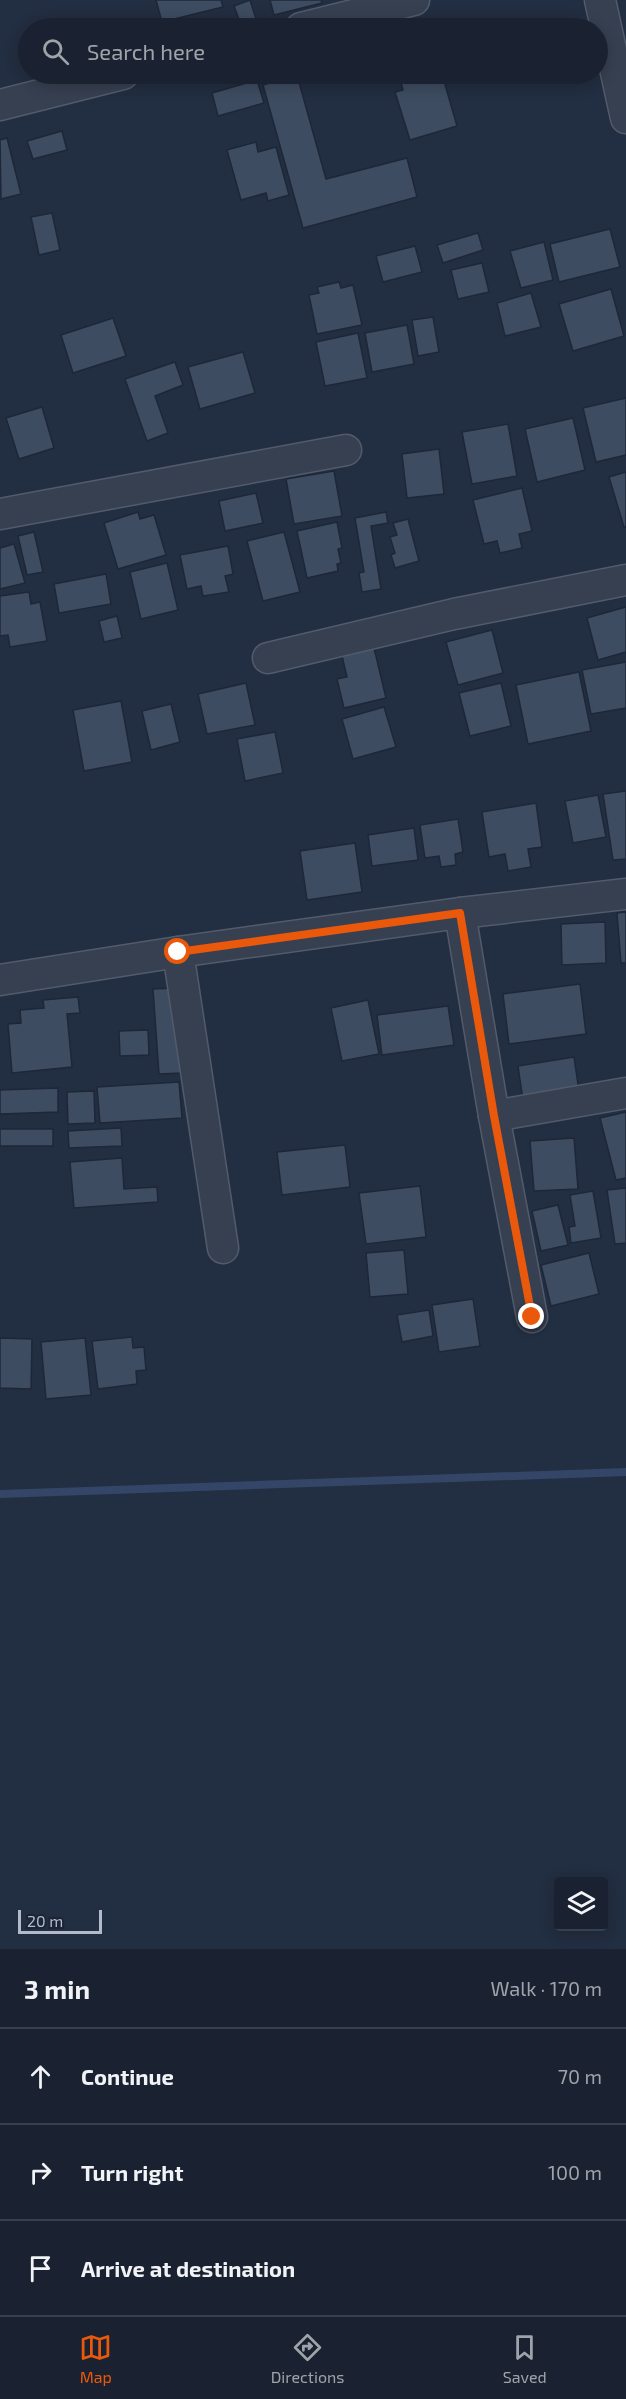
<!DOCTYPE html>
<html lang="en">
<head>
<meta charset="utf-8">
<style>
	body { margin:0; font-family:"Exo 2",sans-serif; background:#232a39; color:#f1f3f6 }
	.controls { position:absolute; right:18px; bottom:18px; display:grid; overflow:hidden; border-radius:6px; box-shadow:0 3px 15px #0003 }
	.controls button { width:54px; height:54px; display:grid; place-items:center; padding:0; border:0; border-bottom:2px solid #383f4d; background:#1a2231; color:#f1f3f6; font:30px sans-serif }
	.scale { position:absolute; left:18px; bottom:15px; width:84px; box-sizing:border-box; padding-left:6px; border:3px solid #b3bbcb; border-top:0; font-size:16px; line-height:21px; white-space:nowrap; color:#b3bbcb; -webkit-text-stroke:4px #1c2536; paint-order:stroke }
	.stop { position:absolute; width:18px; height:18px; margin:-14px; border:4px solid #ea580c; border-radius:50%; background:#fff }
	.stop.end { background:#ea580c; border-color:#fff; box-shadow:0 2px 6px #0008 }
	.list { margin:0; padding:0; list-style:none }
	h2 { display:flex; justify-content:space-between; align-items:center; height:78px; margin:0; padding:0 24px; font-size:26px }
	h2 small { font-size:20px; font-weight:400; color:#9fa4ab }
	.list li { display:grid; grid-template-columns:39px 1fr auto; gap:18px; align-items:center; box-sizing:border-box; height:96px; padding:0 24px; border-top:2px solid #383f4d }
	.list b { display:block; font-size:22px; white-space:nowrap }
	.list em { font-size:20px; font-style:normal; color:#9fa4ab }
	.icon { flex:none; width:33px; height:33px; fill:none; stroke:currentColor; stroke-width:2; stroke-linecap:round; stroke-linejoin:round }
	.map { position:relative; flex:none; width:626px; height:1949px; overflow:hidden }
	.search { position:absolute; background:#1a2231; box-shadow:0 3px 15px #0003; left:18px; right:18px; top:18px; height:66px; display:flex; align-items:center; gap:15px; box-sizing:border-box; padding:0 21px; border-radius:33px; color:#9fa4ab; font-size:22px }
	.sheet { height:366px; background:#1a2231 }
	nav { display:flex; justify-content:space-around; align-items:center; box-sizing:border-box; height:84px; border-top:2px solid #383f4d; background:#1a2231; font-size:16px; color:#9fa4ab }
	nav a { display:grid; justify-items:center; gap:3px }
	nav .on { color:#ea580c }
	.map>svg:first-child { display:block }
</style>
</head>
<body>
<div class="map">
<svg width="626" height="1949" viewBox="0 0 626 1949">
	<rect width="100%" height="100%" fill="#222e41"/>
	<g fill="none" stroke-linecap="round" stroke-linejoin="round">
		<!-- stream -->
		<polyline stroke="#334668" stroke-width="8" points="0,1494 626,1472"/>
	</g>
	<!-- building -->
	<g fill="#3e4c61" stroke="#1e2738" stroke-width="1.5">
		<polygon points="156,0 221,0 223,7 162,22"/>
		<polygon points="250,0 256,19 241,25 234,6"/>
		<polygon points="270,0 321,0 322,3 274,15"/>
		<polygon points="406,74 442,74 457,126 410,140 395,92 403,90 399,76"/>
		<polygon points="297,75 326,179 407,158 417,197 303,228 263,85"/>
		<polygon points="257,80 264,103 218,116 212,93"/>
		<polygon points="62,131 67,150 33,159 27,141"/>
		<polygon points="7,138 21,194 1,199 0,140"/>
		<polygon points="256,142 258,152 276,147 289,195 268,201 266,193 241,200 227,150"/>
		<polygon points="52,213 60,250 39,255 31,217"/>
		<polygon points="610,229 620,267 559,282 550,244"/>
		<polygon points="478,233 483,250 443,263 437,245"/>
		<polygon points="544,242 553,280 521,288 510,251"/>
		<polygon points="415,246 422,272 383,282 376,256"/>
		<polygon points="482,263 489,292 458,299 451,270"/>
		<polygon points="339,282 341,288 353,285 362,325 317,334 309,295 319,293 317,287"/>
		<polygon points="611,289 624,336 573,351 559,304"/>
		<polygon points="531,293 541,327 505,336 497,303"/>
		<polygon points="433,317 439,352 418,356 412,320"/>
		<polygon points="113,318 126,356 73,373 61,335"/>
		<polygon points="407,325 414,364 372,372 365,333"/>
		<polygon points="358,333 367,378 325,386 316,342"/>
		<polygon points="243,352 255,393 200,409 188,367"/>
		<polygon points="175,362 183,385 155,396 168,433 147,441 125,379"/>
		<polygon points="626,398 626,455 596,462 583,408"/>
		<polygon points="42,407 54,448 19,459 6,418"/>
		<polygon points="573,418 585,470 537,482 525,429"/>
		<polygon points="508,424 517,476 472,484 462,432"/>
		<polygon points="439,449 444,494 407,498 402,454"/>
		<polygon points="334,471 342,516 294,524 286,479"/>
		<polygon points="626,472 626,527 624,527 609,477"/>
		<polygon points="522,488 532,531 519,534 522,548 500,553 497,541 484,544 473,500"/>
		<polygon points="256,493 263,523 225,531 219,501"/>
		<polygon points="138,512 140,519 154,515 166,555 118,569 104,523"/>
		<polygon points="386,512 388,523 371,526 381,589 362,592 359,573 364,572 355,518"/>
		<polygon points="408,519 419,561 395,568 391,555 395,553 390,537 397,535 393,523"/>
		<polygon points="337,522 342,548 338,549 341,563 337,564 338,571 307,578 297,531"/>
		<polygon points="34,532 43,572 27,575 18,536"/>
		<polygon points="284,532 300,592 263,601 247,541"/>
		<polygon points="14,544 25,583 0,589 0,548"/>
		<polygon points="228,546 233,574 225,576 229,592 203,596 201,586 187,589 180,555"/>
		<polygon points="167,563 178,610 141,619 130,572"/>
		<polygon points="106,574 111,604 59,613 54,584"/>
		<polygon points="29,592 31,604 40,602 47,641 10,647 8,635 0,636 0,596"/>
		<polygon points="626,607 626,652 598,660 587,618"/>
		<polygon points="117,616 122,638 104,642 99,621"/>
		<polygon points="492,630 503,673 458,685 446,642"/>
		<polygon points="374,648 386,698 344,708 337,679 347,677 342,656"/>
		<polygon points="626,662 626,708 591,714 582,670"/>
		<polygon points="579,672 591,731 528,744 516,685"/>
		<polygon points="246,683 255,725 207,734 198,694"/>
		<polygon points="501,683 511,726 470,736 459,693"/>
		<polygon points="121,701 132,762 84,771 73,710"/>
		<polygon points="171,704 180,742 151,750 142,711"/>
		<polygon points="384,707 396,747 353,759 342,719"/>
		<polygon points="275,732 283,773 245,781 237,739"/>
		<polygon points="626,791 626,859 613,860 603,794"/>
		<polygon points="598,795 606,837 573,843 565,801"/>
		<polygon points="536,803 542,847 528,849 531,867 508,871 505,854 489,857 482,812"/>
		<polygon points="458,819 463,852 455,854 456,865 441,867 439,856 425,858 420,825"/>
		<polygon points="414,828 418,860 372,866 368,835"/>
		<polygon points="355,843 362,892 307,900 300,851"/>
		<polygon points="626,912 626,963 621,963 617,913"/>
		<polygon points="605,922 606,963 562,965 561,924"/>
		<polygon points="580,984 586,1034 509,1044 503,994"/>
		<polygon points="176,988 182,1073 159,1074 153,989"/>
		<polygon points="78,997 80,1013 67,1014 72,1067 12,1073 8,1024 21,1023 20,1010 44,1008 43,1000"/>
		<polygon points="368,1000 379,1054 342,1061 331,1008"/>
		<polygon points="448,1006 454,1045 382,1055 377,1015"/>
		<polygon points="148,1030 149,1055 120,1056 119,1031"/>
		<polygon points="574,1057 580,1098 524,1107 518,1066"/>
		<polygon points="179,1082 182,1118 100,1123 97,1087"/>
		<polygon points="58,1088 58,1112 0,1114 0,1090"/>
		<polygon points="94,1091 95,1123 68,1124 67,1092"/>
		<polygon points="626,1112 626,1178 616,1180 600,1118"/>
		<polygon points="121,1128 122,1146 69,1148 68,1131"/>
		<rect x="0" y="1129" width="53" height="17"/>
		<polygon points="574,1138 578,1189 534,1191 530,1141"/>
		<polygon points="345,1145 350,1187 282,1195 277,1152"/>
		<polygon points="122,1158 124,1189 157,1187 158,1202 74,1208 70,1162"/>
		<polygon points="420,1186 426,1237 366,1244 359,1193"/>
		<polygon points="626,1188 626,1243 615,1244 607,1190"/>
		<polygon points="593,1191 601,1238 571,1243 569,1227 575,1226 570,1195"/>
		<polygon points="558,1205 568,1245 541,1251 532,1211"/>
		<polygon points="404,1250 408,1294 370,1297 366,1253"/>
		<polygon points="589,1253 599,1294 551,1306 541,1265"/>
		<polygon points="473,1299 480,1346 439,1352 432,1305"/>
		<polygon points="429,1310 433,1336 402,1342 397,1315"/>
		<polygon points="132,1337 133,1348 144,1347 146,1370 136,1371 137,1384 98,1389 92,1341"/>
		<polygon points="0,1338 32,1339 31,1389 0,1388"/>
		<polygon points="85,1338 91,1395 46,1399 41,1342"/>
	</g>
	<g fill="none" stroke-linecap="round" stroke-linejoin="round">
		<defs>
			<g id="minor">
				<polyline points="600,0 626,118"/>
				<polyline points="301,28 414,0"/>
				<polyline points="0,105 123,74"/>
				<polyline points="0,514 346,450"/>
				<polyline points="268,658 454,614 626,580"/>
				<polyline points="460,913 494,1116 532,1317"/>
				<polyline points="178,952 223,1248"/>
				<polyline points="0,980 178,952 460,913 626,894"/>
				<polyline points="494,1116 626,1093"/>
			</g>
		</defs>
		<!-- minor casing -->
		<use href="#minor" stroke="#525b6b" stroke-width="33"/>
		<!-- minor -->
		<use href="#minor" stroke="#374051" stroke-width="30"/>
	</g>
	<g fill="none" stroke-linecap="round" stroke-linejoin="round">
		<!-- route -->
		<polyline stroke="#ea580c" stroke-width="8" points="178,952 460,913 494,1116 532,1317"/>
	</g>
</svg>
<div class="controls">
<button><svg class="icon" aria-label="layers" viewBox="0 0 24 24"><path d="M12 4l9 5-9 5-9-5zM3 14l9 5 9-5"/></svg></button>
</div>
<div class="scale">20 m</div>
<div class="stop" style="left:178px;top:952px"></div>
<div class="stop end" style="left:532px;top:1317px"></div>
<div class="search"><svg class="icon" aria-label="search" viewBox="0 0 24 24"><circle cx="10" cy="10" r="6"/><path d="M15 15l6 6"/></svg>Search here</div>
</div>
<section class="sheet">
<h2>3 min<small>Walk · 170 m</small></h2>
<ul class="list">
<li><svg class="icon" aria-label="ahead" viewBox="0 0 24 24"><path d="M12 20V5M6 11l6-6 6 6"/></svg><div><b>Continue</b></div><em>70 m</em></li>
<li><svg class="icon" aria-label="right" viewBox="0 0 24 24"><path d="M7 20v-9h11M14 6l5 5-5 5"/></svg><div><b>Turn right</b></div><em>100 m</em></li>
<li><svg class="icon" aria-label="arrive" viewBox="0 0 24 24"><path d="M6 21V4h12l-3 4 3 4H6"/></svg><div><b>Arrive at destination</b></div></li>
</ul>
</section>
<nav>
<a class="on"><svg class="icon" aria-label="map" viewBox="0 0 24 24"><path d="M3 6l6-2 6 2 6-2v14l-6 2-6-2-6 2zM9 4v14M15 6v14"/></svg>Map</a>
<a><svg class="icon" aria-label="directions" viewBox="0 0 24 24"><path d="M12 3l9 9-9 9-9-9zM9 14v-3h6M13 9l2 2-2 2"/></svg>Directions</a>
<a><svg class="icon" aria-label="saved" viewBox="0 0 24 24"><path d="M7 4h10v16l-5-4-5 4z"/></svg>Saved</a>
</nav>
</body>
</html>
